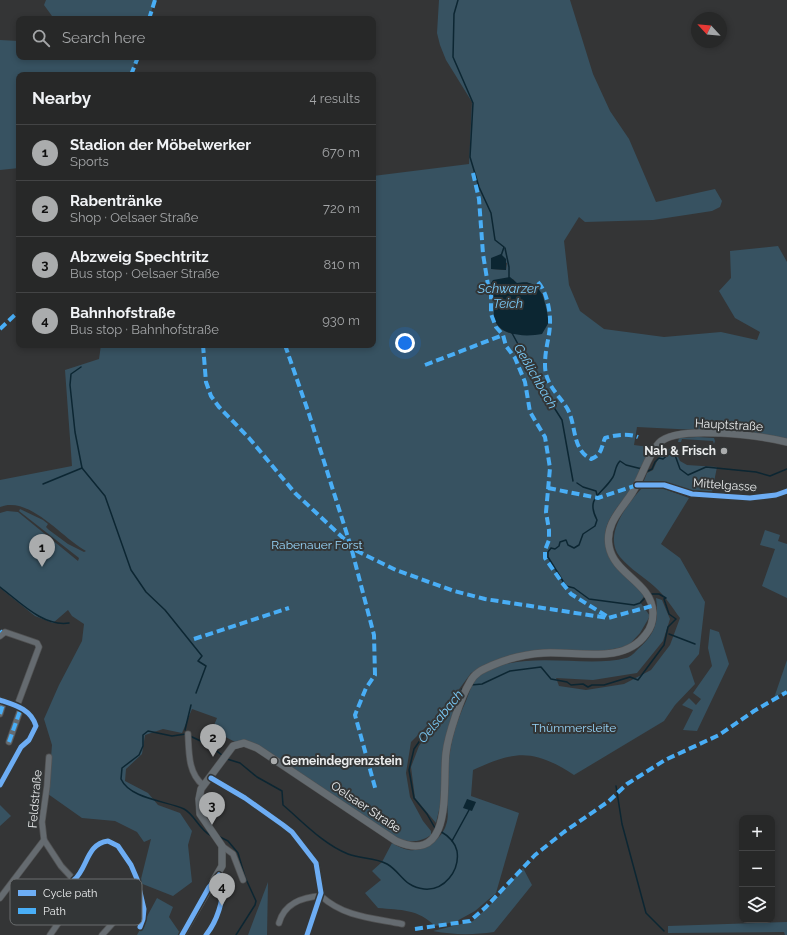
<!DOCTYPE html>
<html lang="en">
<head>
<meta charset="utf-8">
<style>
	body { margin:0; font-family:Raleway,sans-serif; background:#2f3030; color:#f1f3f6 }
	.controls { position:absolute; right:12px; bottom:12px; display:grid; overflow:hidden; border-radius:8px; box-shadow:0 2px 6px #0003 }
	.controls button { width:36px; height:36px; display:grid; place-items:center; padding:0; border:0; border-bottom:1px solid #434445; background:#272828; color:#f1f3f6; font:20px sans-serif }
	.compass { position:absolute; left:691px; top:12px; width:36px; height:36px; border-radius:50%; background:#272828; box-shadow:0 2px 6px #0003; rotate:296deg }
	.you { position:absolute; left:405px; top:343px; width:14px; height:14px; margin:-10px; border:3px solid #fff; border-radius:50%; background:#1a73e8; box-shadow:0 0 0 6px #1a73e833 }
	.badge { display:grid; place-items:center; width:26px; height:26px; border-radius:50%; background:#aaacad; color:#111; font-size:13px; font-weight:700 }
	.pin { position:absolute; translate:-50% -33px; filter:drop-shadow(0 1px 2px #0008) }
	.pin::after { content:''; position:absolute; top:21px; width:14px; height:12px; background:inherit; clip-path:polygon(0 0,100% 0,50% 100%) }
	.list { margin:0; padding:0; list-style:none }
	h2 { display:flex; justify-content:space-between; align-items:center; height:52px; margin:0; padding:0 16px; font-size:17px }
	h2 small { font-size:13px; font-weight:400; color:#a4a6a8 }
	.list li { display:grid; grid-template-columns:26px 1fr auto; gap:12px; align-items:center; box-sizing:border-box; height:56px; padding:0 16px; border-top:1px solid #434445 }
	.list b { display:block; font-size:15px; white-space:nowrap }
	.list p { margin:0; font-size:13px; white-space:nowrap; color:#a4a6a8 }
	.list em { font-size:13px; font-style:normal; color:#a4a6a8 }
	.icon { flex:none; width:22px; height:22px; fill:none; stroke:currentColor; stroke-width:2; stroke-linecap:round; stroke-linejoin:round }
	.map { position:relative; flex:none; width:787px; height:935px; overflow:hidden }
	.search { position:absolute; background:#272828; box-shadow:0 2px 6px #0003; left:16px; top:16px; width:360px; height:44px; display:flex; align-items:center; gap:10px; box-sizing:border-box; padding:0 14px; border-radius:8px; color:#a4a6a8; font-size:15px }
	.panel { position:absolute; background:#272828; box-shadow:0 2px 6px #0003; left:16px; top:72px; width:360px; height:276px; border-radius:8px }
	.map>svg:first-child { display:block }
</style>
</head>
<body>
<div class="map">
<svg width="787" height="935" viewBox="0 0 787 935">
	<rect width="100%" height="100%" fill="#343536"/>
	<!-- green -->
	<g fill="#375261" fill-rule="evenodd">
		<polygon points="46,0 155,0 149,19 51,19 52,16 44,5"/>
		<path d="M 439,0 L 570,0 L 593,74 L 610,111 L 629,139 L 656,202 L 715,189 L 722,201 L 720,207 L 712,211 L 653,220 L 585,222 L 579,217 L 564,241 L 569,285 L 580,311 L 604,329 L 664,337 L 721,332 L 757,340 L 760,332 L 735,318 L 719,291 L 731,278 L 730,251 L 778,246 L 787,262 L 787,439 L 757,433 L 637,427 L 634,445 L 649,447 L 643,467 L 640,467 L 639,469 L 641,470 C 637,478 634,486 629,493 C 625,499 618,505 614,512 C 589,548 622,571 645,595 L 640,602 L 650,616 L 640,633 L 628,646 L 603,651 L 503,659 L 471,673 L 446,707 L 411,742 L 406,773 L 410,797 L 423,821 L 431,831 L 431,835 C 419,843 410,842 397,839 L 273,758 L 239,744 L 212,730 L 217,718 L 192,709 L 182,733 L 163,729 L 145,735 L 142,754 L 126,769 L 125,781 L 148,793 L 158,805 L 180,813 L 192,831 L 188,845 L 192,882 L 173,896 L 140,883 L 151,839 L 144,842 L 137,832 L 115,821 L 82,818 L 48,794 L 52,745 L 44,719 L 59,685 L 82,641 L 84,624 L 72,616 L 68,610 L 53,623 L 35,616 L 0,588 L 0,513 L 7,511 L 18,512 L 78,561 L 79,558 L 19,511 L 20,509 L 43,520 L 48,524 L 46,527 L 49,530 L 68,544 L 84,552 L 86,551 C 62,538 29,495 0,507 L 0,480 L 72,466 L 65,370 L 99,359 L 101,345 L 373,345 L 373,176 L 469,164 L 472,102 L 446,60 L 440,45 L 437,33 ZM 491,258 L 507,263 L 506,270 L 491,269 ZM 513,279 L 517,284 L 527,282 L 543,294 L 544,302 L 513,334 C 503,332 494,325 494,315 C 494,311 496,306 495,302 C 494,297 493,292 492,287 Z"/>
		<polygon points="0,40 19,41 19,57 137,57 131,75 19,75 19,168 0,170"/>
		<polygon points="698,437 714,438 715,441 714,444 713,441 682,439 681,442 678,442 679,438"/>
		<polygon points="674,448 680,461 687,465 717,467 712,492 694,491 660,481 643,483 647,473 653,470 662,450"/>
		<path d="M 643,487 L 659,487 L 689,498 L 661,544 L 680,558 L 705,602 L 699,654 L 689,666 L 695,684 L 675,705 L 664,721 L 574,775 C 534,749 516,750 473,770 L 471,796 L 519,813 L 496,893 L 475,911 L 455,922 L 435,926 C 418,909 401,910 378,908 L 365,893 L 381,880 L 372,871 L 382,862 L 392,843 C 397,846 403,849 409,850 C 424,852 442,839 446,825 C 450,815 446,802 446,792 C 449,754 450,736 466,701 C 469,694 472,681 478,677 C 515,647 585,669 626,658 C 631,657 635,652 638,649 C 656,633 659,621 656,598 L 662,600 L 670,619 L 663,641 L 637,673 L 593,680 L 556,678 L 559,686 L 586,690 L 624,684 L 651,670 L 670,645 L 680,618 C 672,607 665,596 655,587 C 644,577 630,569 620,557 C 602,535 628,503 643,487 Z"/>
		<polygon points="765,530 780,535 778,541 787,544 787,598 762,586 775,549 760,545"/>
		<polygon points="710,629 719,632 729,664 697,731 683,730 693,710 682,705 689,698 696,705 701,699 693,693 712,666 708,648"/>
		<polygon points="787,660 787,690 774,698"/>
		<polygon points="457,706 445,740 440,806 436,823 415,798 411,767 419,746 433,727"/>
		<polygon points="0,805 11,816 0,826"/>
		<path d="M 523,868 L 532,885 L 494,932 C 473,935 454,935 433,931 L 473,921 L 499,896 Z"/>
		<polygon points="268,882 267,935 248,935"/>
		<polygon points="157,898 173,907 169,917 180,933 178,935 137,935"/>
		<polygon points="787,922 787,935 785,935 784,932 668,933 668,926"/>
	</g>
	<!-- water -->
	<g fill="#0c2632">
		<polygon points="501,254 506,259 506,270 491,269 491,258"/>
		<path d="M 510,277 L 517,283 C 543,278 545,302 549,322 L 542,334 C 527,337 498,337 494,317 C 493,313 495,308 495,304 C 495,300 492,287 491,283 L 493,280 Z"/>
		<polygon points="467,799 476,802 472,811 463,808"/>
	</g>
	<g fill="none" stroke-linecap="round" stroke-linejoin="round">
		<!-- stream -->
		<g stroke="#0c2632" stroke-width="1.5">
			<polyline points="458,0 454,14 453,57 473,103 470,157 479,187 491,213 495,240 504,247 501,256"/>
			<polyline points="505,248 509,267 509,279"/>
			<polyline points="512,333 541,387 562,420 573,481"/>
			<polyline points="81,367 71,374 70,385 75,432 82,468 105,496 131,570 146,592 165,610 202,656 198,661 206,666 196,693"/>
			<path d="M 642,469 L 626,465 L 620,461 C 615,466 616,471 613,477 C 602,495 585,497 597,520 L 595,526 L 583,534 L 579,545 L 574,548 L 568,545 L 566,540 L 560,542 L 559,546 L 555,549 L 551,548 L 548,552 L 548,557 L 566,586 L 574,588 L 589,599 L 634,605 L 640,603 L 645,598"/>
			<polyline points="648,471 652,469 655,462 659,458 663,459 669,454 675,455 680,469 688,475 706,467 756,472 770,476 787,469"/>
			<polyline points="577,483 583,487 596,491 597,495"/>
			<polyline points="43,484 82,468"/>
			<path d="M 0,587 C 20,602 43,627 69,623"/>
			<polyline points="669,634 695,644"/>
			<polyline points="471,685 482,684 510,671 541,667 551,679 567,682 571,685 583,684 588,687 592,685 604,685 630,677 638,680 664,645 668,627 676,619 669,614 664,599 666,598 659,594 652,594"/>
			<polyline points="185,730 191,705"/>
			<path d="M 186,734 L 172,736 L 148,731 L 143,735 L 143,746 L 139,755 L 122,768 L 121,779 C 130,799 167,801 184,809 C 194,814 199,829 210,835"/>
			<polyline points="190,736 207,744 222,755"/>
			<path d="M 227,759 L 240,763 L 257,777 L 282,791 L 283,805 C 303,822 323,844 348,854 C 360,859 375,857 387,864 C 401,872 404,887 424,889 C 444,891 460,871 457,851 C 455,842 447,835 440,831"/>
			<polyline points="616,786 622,824 646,913 664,931"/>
			<polyline points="435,828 427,814 414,798 409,770 414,749 428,729 459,697 462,689"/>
			<polyline points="220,837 228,841 238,853 245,877 256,901 255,905 236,935"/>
			<polyline points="452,841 469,810"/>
		</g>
		<defs>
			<g id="minor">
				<polyline points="637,485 664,485 692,494 750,498 776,495 787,491"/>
				<polyline points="0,636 5,632 37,643 39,647 17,706"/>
				<path d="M 0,700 C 15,705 31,709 36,726 L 29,740 L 21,747 L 0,785"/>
				<polyline points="0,714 4,701"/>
				<path d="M 188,734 C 189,752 188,773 203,785"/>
				<polyline points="9,742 21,708"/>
				<polyline points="49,757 47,786 42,822 44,840 61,866 74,880"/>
				<polyline points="211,778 245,798 283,825 292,832 316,863 321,893 307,935"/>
				<polyline points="222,846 233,854 243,880"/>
				<path d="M 74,880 C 88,868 86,844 108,841 L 118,846 L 131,865 L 137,879 L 144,909 L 143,919 L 140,927"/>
				<path d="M 321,896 C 344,917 372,918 402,924"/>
				<polyline points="0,898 44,840"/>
				<path d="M 279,923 C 284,904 302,897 321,896"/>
				<polyline points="50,935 66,912 74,880"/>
				<polyline points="102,935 140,893"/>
				<path d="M 206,935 C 218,920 223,899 224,881 L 219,875"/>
			</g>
			<path id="major" d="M 182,935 L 222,866 L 222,846 L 200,814 L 199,799 L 201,789 L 233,746 L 244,743 L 257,748 L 396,841 C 455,867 442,784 446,753 C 448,735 461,697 470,682 C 475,672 484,669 493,665 C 509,658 528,654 544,653 C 577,651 624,665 646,634 C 651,628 653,620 653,613 C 652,582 614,575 609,546 C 605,524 621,510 632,493 C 642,478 647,456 659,443 C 677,424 762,436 787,442"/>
		</defs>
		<!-- minor casing -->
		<use href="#minor" stroke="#515253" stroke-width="7"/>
		<!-- major casing -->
		<use href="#major" stroke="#515253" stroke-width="8"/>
		<!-- minor -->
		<use href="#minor" stroke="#656b70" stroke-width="5.5"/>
		<!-- major -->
		<use href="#major" stroke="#656c71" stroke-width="7"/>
		<!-- quiet -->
		<g stroke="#49aef6" stroke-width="4" stroke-dasharray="8 4" stroke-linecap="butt">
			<polyline points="149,19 155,0"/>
			<polyline points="131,75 138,57"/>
			<polyline points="473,173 479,199 483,254 488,285 491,293 491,314 496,327 503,335 506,346 515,358 525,382 530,412 545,437 550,468 546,512 549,530 549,540 545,550 545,558 563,584 571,594 608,617"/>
			<path d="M 538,282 C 544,289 546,296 548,304 C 554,331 545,341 545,365 C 545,384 558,394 567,408 C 577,425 571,449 591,459 C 602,455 601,448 605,438 C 615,435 628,433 638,437"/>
			<polyline points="0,329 19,311"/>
			<polyline points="203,345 206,382 211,396 219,407 249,438 295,493 357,551 396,570 454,591 485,599 608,618 652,606"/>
			<polyline points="285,345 309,414 351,547 374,635 375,675 366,688 355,715 376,791"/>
			<polyline points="425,365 503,335"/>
			<polyline points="548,488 598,498 637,485"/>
			<polyline points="0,631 1,632"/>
			<polyline points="194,639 289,608"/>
			<polyline points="0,714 4,701"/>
			<polyline points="9,742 21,708"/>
			<polyline points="415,929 470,921 486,907 535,855 564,832 609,801 627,784 665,760 719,735 754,711 787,692"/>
		</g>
		<defs>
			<g id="cycleway">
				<polyline points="637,485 664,485 692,494 750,498 776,495 787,491"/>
				<path d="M 0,700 C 15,705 31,709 36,726 L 29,740 L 21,747 L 0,785"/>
				<polyline points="211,778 245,798 283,825 292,832 316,863 321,893 307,935"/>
				<path d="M 74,880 C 88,868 86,844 108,841 L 118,846 L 131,865 L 137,879 L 144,909 L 143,919 L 140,927"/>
				<path d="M 182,935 L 209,887 L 219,875 L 224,881 C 223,899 218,920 206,935"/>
			</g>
		</defs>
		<!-- cycleway casing -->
		<use href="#cycleway" stroke="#333637" stroke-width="8"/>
		<!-- cycleway -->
		<use href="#cycleway" stroke="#6dadf4" stroke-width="5"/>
	</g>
	<!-- markers -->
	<g fill="#aaacad" stroke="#333637" stroke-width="1.5">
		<circle cx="724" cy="451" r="4"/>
		<circle cx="274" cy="761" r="4"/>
	</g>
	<g text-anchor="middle" stroke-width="4" stroke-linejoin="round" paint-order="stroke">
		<!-- street labels -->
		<g font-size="12" fill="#eaeced" stroke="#333637">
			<text transform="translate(729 425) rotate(3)" y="4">Hauptstraße</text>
			<text transform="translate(725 485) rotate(4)" y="4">Mittelgasse</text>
			<text transform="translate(35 799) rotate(-85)" y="4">Feldstraße</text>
			<text transform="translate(366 807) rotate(34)" y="4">Oelsaer Straße</text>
		</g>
		<!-- poi labels -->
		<g font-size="12" font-weight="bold" fill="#eaeced" stroke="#333637" text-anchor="end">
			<text x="716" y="455">Nah &amp; Frisch</text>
			<text x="282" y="765" text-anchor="start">Gemeindegrenzstein</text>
		</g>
		<!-- park labels -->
		<g font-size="12" fill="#98d6fb" stroke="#333637">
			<text x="317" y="549">Rabenauer Forst</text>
			<text x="574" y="732">Thümmersleite</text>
		</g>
		<!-- water labels -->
		<g font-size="13" font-style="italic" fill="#7acaf7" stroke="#333637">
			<text x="508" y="293">Schwarzer<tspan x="508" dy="15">Teich</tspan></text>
			<text transform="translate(536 376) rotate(60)" y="5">Geßlichbach</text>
			<text transform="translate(440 716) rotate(-51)" y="5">Oelsabach</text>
		</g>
	</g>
	<!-- legend -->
	<rect x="10" y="879" width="132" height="46" rx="6" fill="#333637" stroke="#6a6d6e" stroke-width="1"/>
	<rect x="18" y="890" width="18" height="6" fill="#6dadf4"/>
	<rect x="18" y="908" width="18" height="6" fill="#49aef6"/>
	<g font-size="11" fill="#eaeced">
		<text x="43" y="897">Cycle path</text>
		<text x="43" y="915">Path</text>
	</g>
</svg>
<div class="controls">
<button>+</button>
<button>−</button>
<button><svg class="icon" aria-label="layers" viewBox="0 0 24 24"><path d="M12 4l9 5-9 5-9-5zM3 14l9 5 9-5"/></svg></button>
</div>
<svg class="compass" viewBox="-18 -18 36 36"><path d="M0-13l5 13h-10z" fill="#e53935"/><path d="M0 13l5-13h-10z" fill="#a4a6a8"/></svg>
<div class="you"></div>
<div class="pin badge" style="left:42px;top:567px">1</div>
<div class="pin badge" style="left:213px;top:757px">2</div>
<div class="pin badge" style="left:212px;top:825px">3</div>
<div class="pin badge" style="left:222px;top:906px">4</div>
<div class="search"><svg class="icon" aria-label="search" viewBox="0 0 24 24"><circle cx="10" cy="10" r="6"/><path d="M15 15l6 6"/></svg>Search here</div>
<section class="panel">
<h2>Nearby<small>4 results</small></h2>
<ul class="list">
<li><span class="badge">1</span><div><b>Stadion der Möbelwerker</b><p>Sports</p></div><em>670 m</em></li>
<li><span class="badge">2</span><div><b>Rabentränke</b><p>Shop · Oelsaer Straße</p></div><em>720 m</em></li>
<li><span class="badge">3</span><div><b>Abzweig Spechtritz</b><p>Bus stop · Oelsaer Straße</p></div><em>810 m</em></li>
<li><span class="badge">4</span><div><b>Bahnhofstraße</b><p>Bus stop · Bahnhofstraße</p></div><em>930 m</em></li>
</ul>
</section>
</div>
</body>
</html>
